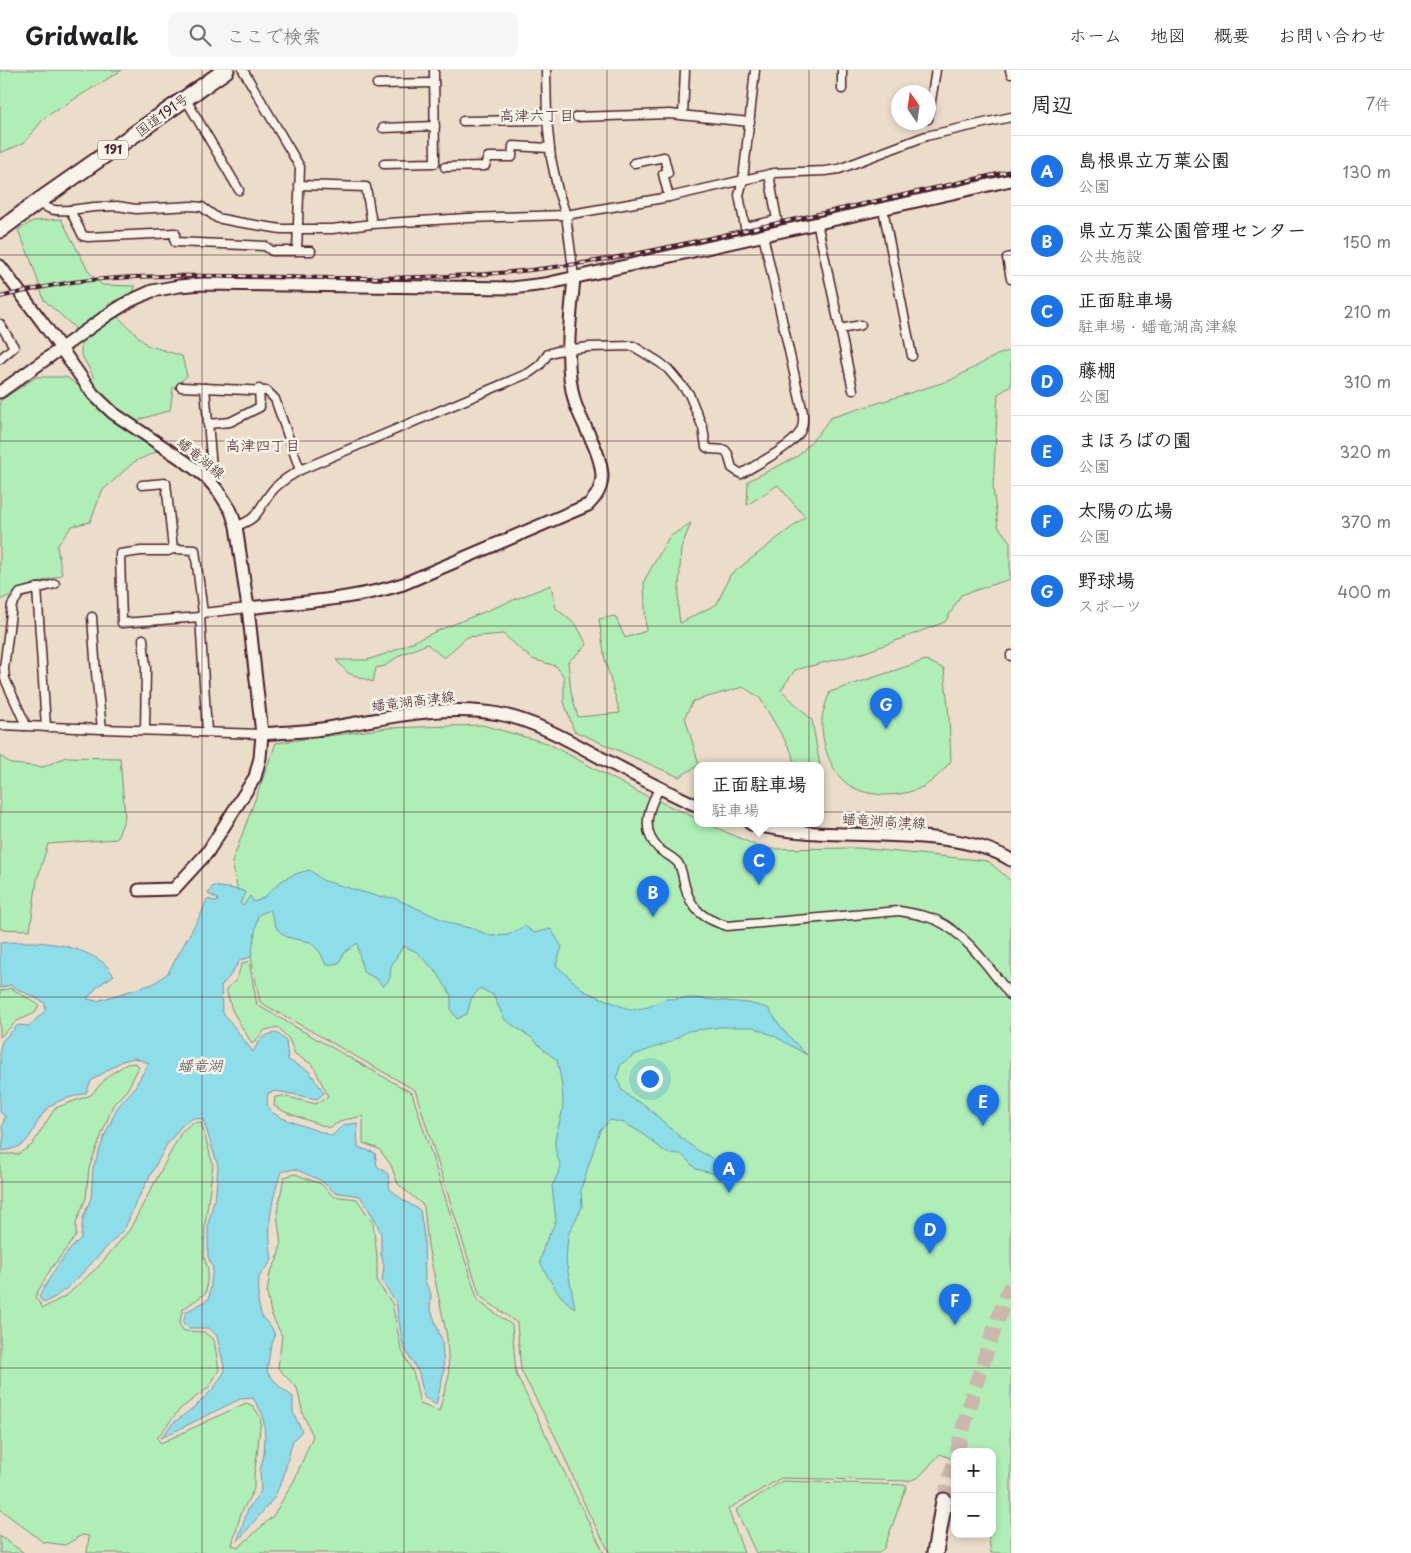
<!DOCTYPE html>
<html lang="ja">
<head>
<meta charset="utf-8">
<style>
	body { margin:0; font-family:"Playpen Sans","Klee One",sans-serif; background:#f6f6f6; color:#202124 }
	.controls { position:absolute; right:15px; bottom:15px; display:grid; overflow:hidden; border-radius:10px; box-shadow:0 2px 8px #0003 }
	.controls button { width:45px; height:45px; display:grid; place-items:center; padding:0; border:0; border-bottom:1px solid #e0e0e0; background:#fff; color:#202124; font:25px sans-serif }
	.compass { position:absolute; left:891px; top:15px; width:45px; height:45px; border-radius:50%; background:#fff; box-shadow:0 2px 8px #0003; rotate:347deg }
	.you { position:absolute; left:649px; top:1008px; width:18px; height:18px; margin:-12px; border:4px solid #fff; border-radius:50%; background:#1a73e8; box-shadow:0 0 0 8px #1a73e833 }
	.badge { display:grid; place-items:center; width:32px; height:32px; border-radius:50%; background:#1a73e8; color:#fff; font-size:16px; font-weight:700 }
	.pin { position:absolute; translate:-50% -41px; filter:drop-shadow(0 1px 2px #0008) }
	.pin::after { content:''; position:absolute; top:26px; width:18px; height:15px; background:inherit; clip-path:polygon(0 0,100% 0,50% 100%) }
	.popup { position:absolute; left:694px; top:692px; width:130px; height:65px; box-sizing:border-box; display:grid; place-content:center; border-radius:10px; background:#fff; filter:drop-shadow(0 1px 4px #0005); font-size:16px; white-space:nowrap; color:#757577 }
	.popup b { font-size:19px; color:#202124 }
	.popup::after { content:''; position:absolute; left:50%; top:100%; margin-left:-10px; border:10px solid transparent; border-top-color:#fff }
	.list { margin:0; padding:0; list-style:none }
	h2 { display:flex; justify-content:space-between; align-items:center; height:65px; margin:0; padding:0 20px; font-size:21px }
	h2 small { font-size:16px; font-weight:400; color:#757577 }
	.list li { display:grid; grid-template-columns:32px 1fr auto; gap:15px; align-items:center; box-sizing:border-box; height:70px; padding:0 20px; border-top:1px solid #e0e0e0 }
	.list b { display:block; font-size:19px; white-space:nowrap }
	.list p { margin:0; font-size:16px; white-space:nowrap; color:#757577 }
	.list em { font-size:16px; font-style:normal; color:#757577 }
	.icon { flex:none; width:28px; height:28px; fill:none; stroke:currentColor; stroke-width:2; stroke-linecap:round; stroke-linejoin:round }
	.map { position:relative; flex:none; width:1011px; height:1483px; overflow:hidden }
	header { display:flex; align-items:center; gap:30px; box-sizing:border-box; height:70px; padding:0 25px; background:#fff; border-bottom:1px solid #e0e0e0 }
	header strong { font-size:24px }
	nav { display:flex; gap:28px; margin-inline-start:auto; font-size:18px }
	.search { width:350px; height:45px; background:#f6f6f6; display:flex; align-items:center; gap:12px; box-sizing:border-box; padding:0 18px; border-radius:10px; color:#757577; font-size:19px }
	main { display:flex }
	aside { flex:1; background:#fff }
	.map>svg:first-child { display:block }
</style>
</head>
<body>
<header>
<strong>Gridwalk</strong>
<div class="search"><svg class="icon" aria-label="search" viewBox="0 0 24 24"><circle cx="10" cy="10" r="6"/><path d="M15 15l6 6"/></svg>ここで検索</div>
<nav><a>ホーム</a><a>地図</a><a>概要</a><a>お問い合わせ</a></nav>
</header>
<main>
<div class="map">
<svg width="1011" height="1483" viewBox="0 0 1011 1483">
	<rect width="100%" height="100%" fill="#ecddca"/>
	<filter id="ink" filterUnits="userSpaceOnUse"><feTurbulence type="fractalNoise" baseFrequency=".02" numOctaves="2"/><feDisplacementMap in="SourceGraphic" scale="10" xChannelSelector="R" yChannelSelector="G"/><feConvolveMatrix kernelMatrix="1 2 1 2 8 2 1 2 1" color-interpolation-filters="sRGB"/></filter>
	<g filter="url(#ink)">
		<!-- green -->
		<g fill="#afefb7" stroke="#7c8771">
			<polygon points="0,0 122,0 45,47 24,73 0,83"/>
			<polygon points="61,149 89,202 102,215 135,216 134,221 108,235 118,247 147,275 182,286 187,306 173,318 170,340 141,349 132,362 160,380 134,392 102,421 90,452 72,456 57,476 62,505 34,514 0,530 0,331 36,307 66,307 78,315 94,307 81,284 81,272 74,257 44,230 32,193 18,160 33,151"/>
			<polygon points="1011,280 1011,316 998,324 993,418 998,456 1010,472 1010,509 961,525 945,552 866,582 795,600 781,620 812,650 820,696 795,696 791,681 760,628 743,617 693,631 685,647 699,695 679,707 574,661 564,632 564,607 556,596 532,589 503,564 467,567 444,588 427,574 400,585 385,596 376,598 373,612 348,603 336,590 367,590 391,582 439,560 551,515 556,538 577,556 587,575 568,592 571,622 578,647 620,643 605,590 599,549 615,546 625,568 646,561 644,511 669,467 691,453 681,478 678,538 680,553 717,534 730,505 805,447 778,415 747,435 748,411 798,386 819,363 830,348 951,310 997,285"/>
			<path d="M 926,590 L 944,599 L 949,646 L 951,691 C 942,702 934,711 922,717 C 911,723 896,725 884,725 C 874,724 864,723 854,718 C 830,706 821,673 822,648 C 823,640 827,630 830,622 Z"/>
			<polygon points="482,655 547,673 636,721 698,749 698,754 708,754 764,779 858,778 988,791 1011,811 1011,1483 991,1483 988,1464 992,1464 992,1382 955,1382 955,1390 940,1384 919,1407 909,1411 781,1408 728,1439 744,1483 610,1483 589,1444 556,1368 521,1300 517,1253 480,1226 415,1020 260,932 232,792 276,673 387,658"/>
			<polygon points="0,686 12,694 43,697 66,687 120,688 125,747 117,769 48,774 37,810 30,860 0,859"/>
			<polygon points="249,891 257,935 412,1023 478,1231 512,1255 516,1304 604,1483 87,1483 89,1466 82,1465 65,1475 43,1472 0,1439 0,1084 18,1084 32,1075 55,1038 91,1025 109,1005 127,994 136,993 139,997 127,1020 113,1035 89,1098 86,1128 76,1153 76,1166 50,1200 35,1227 43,1238 67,1225 99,1196 130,1159 182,1061 192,1053 201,1052 213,1095 205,1155 204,1188 208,1199 206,1223 183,1239 179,1254 184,1261 204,1262 214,1270 219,1300 209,1317 180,1339 157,1368 161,1373 246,1333 253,1336 261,1348 257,1385 254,1405 254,1419 241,1443 232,1475 239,1477 273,1446 294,1411 313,1366 303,1344 297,1318 278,1298 282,1266 271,1243 267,1223 270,1203 277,1190 281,1175 277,1143 284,1107 295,1104 321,1114 333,1126 357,1129 373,1153 377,1186 377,1212 392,1233 401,1278 414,1305 420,1334 439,1341 449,1306 447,1267 428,1176 424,1136 398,1114 391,1095 379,1079 363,1073 363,1046 343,1050 329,1058 285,1042 274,1036 275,1027 283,1026 316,1034 328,1026 313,995 295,984 289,969 278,957 265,960 252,974 232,940 226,919 236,910 242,894"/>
			<polygon points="11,918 39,935 35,943 17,951 0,967 0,921"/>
			<polygon points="782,1411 907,1415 884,1478 879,1483 756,1483 736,1440"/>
			<polygon points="0,1466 24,1483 0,1483"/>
		</g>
		<!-- water -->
		<path fill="#8edeea" stroke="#73929e" d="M 310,800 L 322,810 L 376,826 L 394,828 L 452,854 L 474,859 L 491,866 L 508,865 L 525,856 L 534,863 L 551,859 L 562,877 L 556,895 L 584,921 L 631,940 L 648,937 L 666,929 L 695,928 L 748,933 L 768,938 L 783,960 L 807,985 L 776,967 L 753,957 L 721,957 L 688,961 L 670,972 L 634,985 L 621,994 L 617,1006 L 621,1019 L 631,1028 L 646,1036 L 678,1065 L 697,1080 L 709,1086 L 722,1098 L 716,1104 L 696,1099 L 681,1084 L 667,1083 L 640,1062 L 624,1053 L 610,1050 L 600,1060 L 581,1119 L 582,1137 L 568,1165 L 566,1191 L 575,1238 C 558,1228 549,1209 540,1192 L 544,1176 L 556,1151 L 552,1116 L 561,1097 C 558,1089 554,1079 555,1070 C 557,1057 563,1046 563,1032 C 563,1018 560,1004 557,990 L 545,981 L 532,968 L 505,950 L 493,925 L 480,918 L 471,929 L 467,944 L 457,949 L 451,940 L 451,925 L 438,904 L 417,882 L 403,876 L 391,896 L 390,908 L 383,917 L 377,909 L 363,902 L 357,873 L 344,883 L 339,893 L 326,895 L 320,882 L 310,872 L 286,867 L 277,859 L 270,840 L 258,845 L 251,887 L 240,890 L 230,906 L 221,916 L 222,941 L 253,982 C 260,969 261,965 277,963 L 286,971 L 288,990 L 309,1001 L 324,1023 L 317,1029 L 276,1021 L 268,1023 C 267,1030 266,1036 272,1042 C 279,1049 320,1061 332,1066 L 343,1055 L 357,1053 L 358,1077 L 375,1083 L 377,1096 L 388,1104 L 390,1119 L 403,1130 L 420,1140 L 424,1167 L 425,1211 L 431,1224 L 430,1237 L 442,1271 L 444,1301 L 436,1335 L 424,1327 L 419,1303 L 403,1276 L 396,1232 L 382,1212 L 384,1196 L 381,1184 L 381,1164 L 376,1151 L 360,1126 L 334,1122 L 320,1110 L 295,1099 L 281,1102 C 270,1135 267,1156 272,1190 L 259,1207 L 258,1232 L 262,1247 L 272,1258 L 275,1266 L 270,1280 L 267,1302 L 280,1317 L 293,1327 L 293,1342 L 302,1361 L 293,1370 L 283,1408 L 274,1428 L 237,1472 L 248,1439 L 261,1421 L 260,1401 L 264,1384 L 265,1368 L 263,1345 L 253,1328 L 240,1329 L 161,1368 L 172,1354 L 197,1335 L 214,1318 L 225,1301 L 217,1266 L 209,1258 L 188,1258 L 183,1253 L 186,1242 L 209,1229 L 213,1198 L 208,1187 L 208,1155 L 216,1122 L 218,1096 L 203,1049 L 193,1048 L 181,1056 L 166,1076 L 136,1132 L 125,1158 L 71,1215 L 55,1227 L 44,1233 L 39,1227 C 51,1205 63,1185 81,1168 L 83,1148 L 91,1128 L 93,1098 L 105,1065 L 117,1038 L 133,1020 L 149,993 L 134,988 L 122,991 L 91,1011 L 86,1023 C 76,1026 61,1029 53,1034 C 49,1036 45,1042 42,1045 C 28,1067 30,1077 2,1081 L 4,1063 L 2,1058 L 5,1046 L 0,1042 L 0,978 L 2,971 L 18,955 L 29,956 L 45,941 L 45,933 L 10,915 L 0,918 L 0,873 C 34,870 72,872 101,891 C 106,894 110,901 114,905 L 98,916 L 87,929 L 97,931 L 153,914 L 168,903 L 202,842 L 207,829 L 217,832 L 218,829 L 208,824 L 213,816 L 241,820 L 246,823 L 240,833 L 243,836 L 250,826 L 254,832 C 268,828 271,818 283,810 C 291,805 301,802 310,800 Z"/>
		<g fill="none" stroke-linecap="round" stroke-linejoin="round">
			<!-- highway-tunnel -->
			<g stroke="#ccb7aa" stroke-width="15" stroke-dasharray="15 8" stroke-linecap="butt">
				<path d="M 957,1382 C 971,1325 990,1269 1011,1214"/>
				<polyline points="944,1431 955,1389"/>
			</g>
			<defs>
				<g id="street">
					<polyline points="546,0 547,50 551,88 558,121 566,145 574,207"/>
					<polyline points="755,0 743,110 739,125 745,157 777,150 769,104"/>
					<polyline points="1010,0 1011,4"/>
					<polyline points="377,14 434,13"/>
					<polyline points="842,19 842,0"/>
					<polyline points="185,28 239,120"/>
					<polyline points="683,45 685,0"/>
					<polyline points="577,47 670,44 750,52"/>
					<polyline points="928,49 936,0"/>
					<polyline points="463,51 547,50"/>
					<polyline points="383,58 435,56"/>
					<polyline points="634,93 664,87 668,103 663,104 669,127"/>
					<polyline points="384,94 435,93 434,0"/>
					<polyline points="445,97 485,96 488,87 512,87 513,76 549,78"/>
					<polyline points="299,115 366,117 372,154"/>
					<path d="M 39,131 C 48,141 56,141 70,140 L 83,166 L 88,167 L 175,163 L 175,172 L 265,176 L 272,181 L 311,181 L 297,181 L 300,97 L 243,0"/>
					<polyline points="883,139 912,286"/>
					<polyline points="70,140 94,137 117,136 136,139 192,136 202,137 217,148 237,152 281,159 332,159 372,154 467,148 566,145 669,127 774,103 825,101 839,99 926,66 1011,47"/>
					<polyline points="817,152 853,320"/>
					<polyline points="1011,187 1007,188 1011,209"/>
					<polyline points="0,254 14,277 0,289"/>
					<polyline points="840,259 861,255"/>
					<polyline points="181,317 205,318 212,398 211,404 207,408"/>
					<polyline points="205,318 267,321 275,329 300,400"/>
					<polyline points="208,354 230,352 260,337 259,319"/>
					<polyline points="142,415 166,413 173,479 195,480 203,543 248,538"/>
					<path d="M 236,456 C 261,448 257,439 272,421 C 279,412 290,406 300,400 L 529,303 L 540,295 L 548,284 L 557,281 L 589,277 L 633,276 L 659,292 L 668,299 L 689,324 L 703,358 L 706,377 L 710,379 L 725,380 L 728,384 L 732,398 L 741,404 C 757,394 791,377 800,362 C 804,356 803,350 803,343 L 763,165"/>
					<polyline points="173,479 168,481 141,481 120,484 122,553 200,547"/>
					<polyline points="37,518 46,657"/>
					<polyline points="203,543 200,547 207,662"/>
					<polyline points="92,547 96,603 102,659"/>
					<polyline points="143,569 146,598 145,660"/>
					<polyline points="1011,585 1011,586"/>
					<polyline points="0,655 102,659 262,664"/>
					<polyline points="24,656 24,651 5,609 4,598 12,535 20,523 55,514"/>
					<path d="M 659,719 C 648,738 640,761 659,779 C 665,784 673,787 678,793 C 682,799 683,809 685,816 C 691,840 704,849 727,856 L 899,841 C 911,843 924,845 936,850 C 966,863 991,901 1011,926"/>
				</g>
				<g id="secondary">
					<polyline points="0,196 43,253 93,324 113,343 186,392 207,408 219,422 231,441 236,456 248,538 262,664 260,688 255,707 207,783 174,819 139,820"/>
					<polyline points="0,322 109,244 130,231 152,221 179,216 202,214 512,218 545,214 1011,110"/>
					<path d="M 248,538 C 300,532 353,530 403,514 L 588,435 C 597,426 602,418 602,405 C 600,379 583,357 575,333 C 563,292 571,248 574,207"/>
					<path d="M 262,664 C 282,662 303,662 322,659 C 379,650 441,633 499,644 C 536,651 570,671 603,689 C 634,705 665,721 698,736"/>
					<path d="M 751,754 C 769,758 787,761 804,762 C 865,768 960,758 1011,790"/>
				</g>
				<g id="highway">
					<polyline points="0,160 39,131 226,0"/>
					<polyline points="935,1483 944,1431"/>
				</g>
			</defs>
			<!-- street casing -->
			<use href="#street" stroke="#4a1f2b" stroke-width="11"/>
			<!-- secondary casing -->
			<use href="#secondary" stroke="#4a1f2b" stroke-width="15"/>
			<!-- highway casing -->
			<use href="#highway" stroke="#4a1f2b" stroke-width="19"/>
			<!-- street -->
			<use href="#street" stroke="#f7f3e8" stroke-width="8"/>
			<!-- secondary -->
			<use href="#secondary" stroke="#f7f3e8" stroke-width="11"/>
			<!-- highway -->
			<use href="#highway" stroke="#f7f3e8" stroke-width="15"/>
			<defs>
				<path id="rail" d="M 0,227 C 26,221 54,214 81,211 C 168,202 255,207 343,208 C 391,208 439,207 487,204 C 578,198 667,178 755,158 C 840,139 926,120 1011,101"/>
			</defs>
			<!-- rail casing -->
			<use href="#rail" stroke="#4a1f2b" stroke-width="4"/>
			<!-- rail -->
			<use href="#rail" stroke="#f7f3e8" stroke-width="2" stroke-dasharray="5.5" stroke-linecap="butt"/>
		</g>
	</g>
	<!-- grid -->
	<path fill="none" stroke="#4a1f2b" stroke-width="1" stroke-opacity="0.55" d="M 202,0 L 202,1483M 404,0 L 404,1483M 607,0 L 607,1483M 809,0 L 809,1483M 0,185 L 1011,185M 0,371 L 1011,371M 0,556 L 1011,556M 0,742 L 1011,742M 0,927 L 1011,927M 0,1112 L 1011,1112M 0,1298 L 1011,1298"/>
	<g text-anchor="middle" stroke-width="5" stroke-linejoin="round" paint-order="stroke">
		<!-- shield labels -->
		<rect fill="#f7f3e8" stroke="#7e5f64" stroke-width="1" x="98" y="70.5" width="30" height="19" rx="4"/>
		<g font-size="12" font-weight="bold" fill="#4a1f2b">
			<text x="113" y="84">191</text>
		</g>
		<!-- street labels -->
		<g font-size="14" fill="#4a1f2b" stroke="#f7f3e8">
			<text transform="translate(162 45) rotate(-36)" y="5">国道191号</text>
			<text transform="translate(201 388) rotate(39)" y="5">蟠竜湖線</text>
			<text transform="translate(413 631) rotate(-7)" y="5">蟠竜湖高津線</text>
			<text transform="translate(884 751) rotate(3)" y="5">蟠竜湖高津線</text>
		</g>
		<!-- neighbourhood labels -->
		<g font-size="15" fill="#4a1f2b" stroke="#f7f3e8">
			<text x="537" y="51">高津六丁目</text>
			<text x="263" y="381">高津四丁目</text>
		</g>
		<!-- water labels -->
		<g font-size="15" font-style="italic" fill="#5b4f5b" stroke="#f7f3e8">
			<text x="200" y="1001">蟠竜湖</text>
		</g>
	</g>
</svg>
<div class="controls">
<button>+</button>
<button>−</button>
</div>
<svg class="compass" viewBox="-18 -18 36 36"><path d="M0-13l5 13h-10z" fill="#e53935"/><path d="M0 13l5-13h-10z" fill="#757577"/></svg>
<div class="you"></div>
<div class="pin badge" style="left:729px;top:1123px">A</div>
<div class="pin badge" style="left:653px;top:847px">B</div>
<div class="pin badge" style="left:759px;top:815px">C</div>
<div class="popup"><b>正面駐車場</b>駐車場</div>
<div class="pin badge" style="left:930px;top:1184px">D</div>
<div class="pin badge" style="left:983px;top:1056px">E</div>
<div class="pin badge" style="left:955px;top:1255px">F</div>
<div class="pin badge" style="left:886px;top:659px">G</div>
</div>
<aside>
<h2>周辺<small>7件</small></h2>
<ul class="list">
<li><span class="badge">A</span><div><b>島根県立万葉公園</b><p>公園</p></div><em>130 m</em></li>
<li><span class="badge">B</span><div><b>県立万葉公園管理センター</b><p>公共施設</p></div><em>150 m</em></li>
<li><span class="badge">C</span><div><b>正面駐車場</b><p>駐車場 · 蟠竜湖高津線</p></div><em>210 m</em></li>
<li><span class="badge">D</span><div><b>藤棚</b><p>公園</p></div><em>310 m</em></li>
<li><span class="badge">E</span><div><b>まほろばの園</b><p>公園</p></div><em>320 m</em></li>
<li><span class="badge">F</span><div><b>太陽の広場</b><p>公園</p></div><em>370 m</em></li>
<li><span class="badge">G</span><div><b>野球場</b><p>スポーツ</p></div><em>400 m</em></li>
</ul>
</aside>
</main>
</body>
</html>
